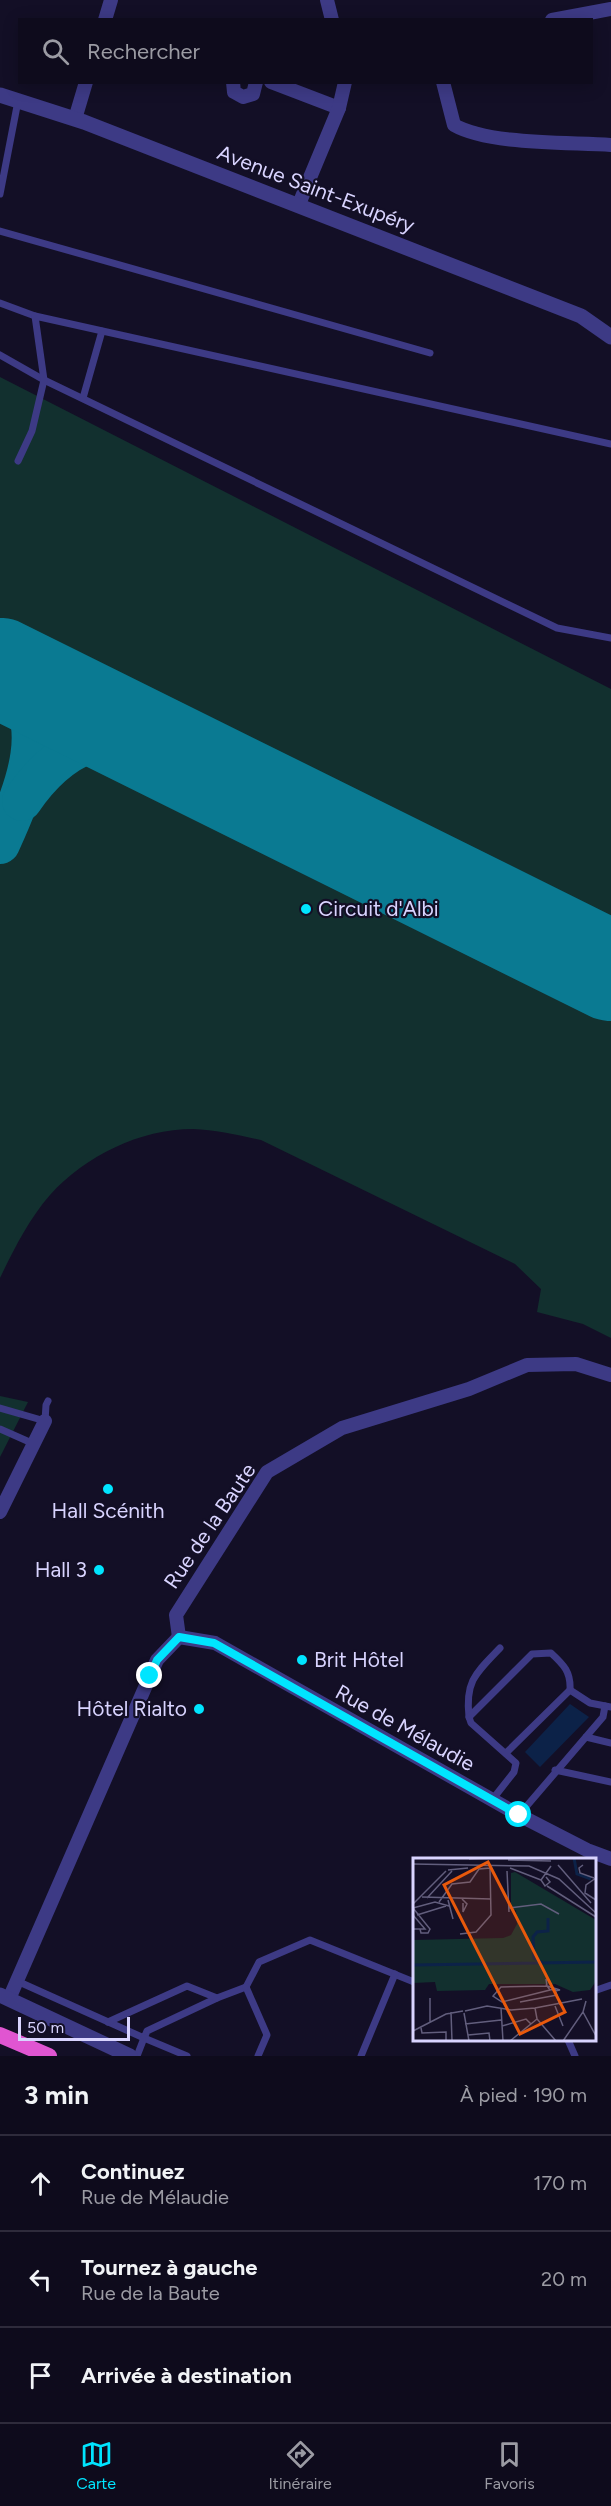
<!DOCTYPE html>
<html lang="fr">
<head>
<meta charset="utf-8">
<style>
	body { margin:0; font-family:Figtree,sans-serif; background:#171425; color:#f1f3f6 }
	.scale { position:absolute; left:18px; bottom:15px; width:112px; box-sizing:border-box; padding-left:6px; border:3px solid #d9d4ff; border-top:0; font-size:16px; line-height:21px; white-space:nowrap; color:#d9d4ff; -webkit-text-stroke:4px #130f26; paint-order:stroke }
	.stop { position:absolute; width:18px; height:18px; margin:-14px; border:4px solid #00e5ff; border-radius:50%; background:#fff }
	.stop.end { background:#00e5ff; border-color:#fff; box-shadow:0 2px 6px #0008 }
	.list { margin:0; padding:0; list-style:none }
	h2 { display:flex; justify-content:space-between; align-items:center; height:78px; margin:0; padding:0 24px; font-size:26px }
	h2 small { font-size:20px; font-weight:400; color:#9b9ba3 }
	.list li { display:grid; grid-template-columns:39px 1fr auto; gap:18px; align-items:center; box-sizing:border-box; height:96px; padding:0 24px; border-top:2px solid #2e2b3b }
	.list b { display:block; font-size:22px; white-space:nowrap }
	.list p { margin:0; font-size:20px; white-space:nowrap; color:#9b9ba3 }
	.list em { font-size:20px; font-style:normal; color:#9b9ba3 }
	.icon { flex:none; width:33px; height:33px; fill:none; stroke:currentColor; stroke-width:2; stroke-linecap:round; stroke-linejoin:round }
	.map { position:relative; flex:none; width:611px; height:2056px; overflow:hidden }
	.search { position:absolute; background:#0e0b1c; box-shadow:0 3px 15px #0003; left:18px; right:18px; top:18px; height:66px; display:flex; align-items:center; gap:15px; box-sizing:border-box; padding:0 21px; border-radius:0px; color:#9b9ba3; font-size:22px }
	.sheet { height:366px; background:#0e0b1c }
	nav { display:flex; justify-content:space-around; align-items:center; box-sizing:border-box; height:84px; border-top:2px solid #2e2b3b; background:#0e0b1c; font-size:16px; color:#9b9ba3 }
	nav a { display:grid; justify-items:center; gap:3px }
	nav .on { color:#00e5ff }
	.map>svg:first-child { display:block }
</style>
</head>
<body>
<div class="map">
<svg width="611" height="2056" viewBox="0 0 611 2056">
	<rect width="100%" height="100%" fill="#130f26"/>
	<!-- pitch -->
	<g fill="#12302f">
		<path d="M 0,377 L 611,689 L 611,1338 L 583,1324 L 537,1312 L 541,1289 L 515,1264 L 261,1140 C 238,1135 216,1130 193,1129 C 140,1129 85,1156 50,1195 C 29,1219 14,1249 0,1278 Z"/>
		<polygon points="0,1396 28,1402 0,1457"/>
	</g>
	<!-- water -->
	<polygon fill="#0c2248" points="570,1704 589,1717 540,1767 525,1752"/>
	<g fill="none" stroke-linecap="round" stroke-linejoin="round">
		<!-- taxiway -->
		<g stroke="#0a7a92" stroke-width="40">
			<path d="M 0,674 C 58,715 23,793 0,844"/>
			<path d="M 22,801 C 41,773 66,749 99,740 C 116,736 135,741 151,743"/>
		</g>
		<!-- runway -->
		<polyline stroke="#0a7a92" stroke-width="100" points="0,668 611,971"/>
		<!-- service -->
		<g stroke="#3d3a85" stroke-width="7">
			<polyline points="0,194 18,101"/>
			<polyline points="0,231 430,353"/>
			<polyline points="0,303 35,316"/>
			<polyline points="0,355 44,380 557,628 611,638"/>
			<polyline points="83,398 102,331"/>
			<polyline points="18,461 32,431 44,380 35,316 611,444"/>
			<polyline points="0,1408 45,1421 46,1405 48,1401"/>
			<polyline points="0,1429 34,1444"/>
			<polyline points="570,1690 590,1703 611,1707"/>
			<path d="M 469,1717 C 465,1681 476,1673 500,1648"/>
			<polyline points="586,1737 611,1743"/>
			<polyline points="555,1770 611,1782"/>
			<path d="M 492,1800 L 514,1772 L 516,1763 L 471,1723 L 469,1717 L 532,1654 L 551,1653 C 564,1665 571,1672 570,1690 L 506,1753"/>
			<polyline points="519,1815 603,1717 605,1706"/>
			<polyline points="17,1981 144,2038 147,2031 217,1998 246,1987 259,1962 310,1940 414,1982"/>
			<polyline points="246,1987 267,2035 258,2056"/>
			<polyline points="594,1991 611,1985"/>
			<polyline points="108,2022 187,1986 217,1998"/>
			<polyline points="568,2040 575,2056"/>
			<polyline points="137,2056 144,2038 187,2056"/>
			<polyline points="361,2056 395,1974"/>
		</g>
		<!-- minor -->
		<g stroke="#3d3a85" stroke-width="14">
			<polyline points="327,0 332,20"/>
			<polyline points="105,20 111,0"/>
			<polyline points="552,20 611,9"/>
			<polyline points="233,82 234,92 243,97 253,94 256,82"/>
			<polyline points="271,82 339,108"/>
			<path d="M 443,82 L 454,125 C 489,145 569,142 611,145"/>
			<polyline points="75,119 86,82"/>
			<polyline points="299,204 339,108 345,82"/>
			<polyline points="0,1512 45,1421"/>
			<polyline points="179,1637 176,1615 267,1472 342,1428 469,1389 527,1365 576,1364 611,1375"/>
			<polyline points="179,1637 215,1643 519,1815 587,1850 611,1859"/>
			<polyline points="9,1999 157,1660 179,1637"/>
		</g>
		<!-- tertiary -->
		<g stroke="#3d3a85" stroke-width="15">
			<polyline points="0,95 84,122 581,316 611,337"/>
			<polyline points="0,1995 130,2056"/>
		</g>
		<!-- trunk -->
		<polyline stroke="#e055d1" stroke-width="16" points="0,2035 49,2056"/>
	</g>
	<g fill="none" stroke-linecap="round" stroke-linejoin="round">
		<!-- route -->
		<polyline stroke="#00e5ff" stroke-width="8" points="150,1676 157,1660 179,1637 214,1643 519,1815"/>
	</g>
	<!-- markers -->
	<g fill="#00e5ff" stroke="#130f26" stroke-width="2">
		<circle cx="306" cy="909" r="6"/>
		<circle cx="108" cy="1489" r="6"/>
		<circle cx="99" cy="1570" r="6"/>
		<circle cx="302" cy="1660" r="6"/>
		<circle cx="199" cy="1709" r="6"/>
	</g>
	<g text-anchor="middle" stroke-width="4.5" stroke-linejoin="round" paint-order="stroke">
		<!-- street labels -->
		<g font-size="21" fill="#d9d4ff" stroke="#130f26">
			<text transform="translate(316 189) rotate(21)" y="7">Avenue Saint-Exupéry</text>
			<text transform="translate(210 1526) rotate(-56)" y="7">Rue de la Baute</text>
			<text transform="translate(405 1728) rotate(29)" y="7">Rue de Mélaudie</text>
		</g>
		<!-- poi labels -->
		<g font-size="21" fill="#d9d4ff" stroke="#130f26" text-anchor="start">
			<text x="318" y="916">Circuit d'Albi</text>
			<text x="108" y="1518" text-anchor="middle">Hall Scénith</text>
			<text x="87" y="1577" text-anchor="end">Hall 3</text>
			<text x="314" y="1667">Brit Hôtel</text>
			<text x="187" y="1716" text-anchor="end">Hôtel Rialto</text>
		</g>
	</g>
	<!-- overview -->
	<g transform="translate(413 1858)">
		<rect width="183" height="183" fill="#130f26"/>
		<path d="M 102,14 L 183,62 L 183,123 L 177,132 L 160,134 L 142,126 L 76,126 L 72,132 L 24,133 L 22,124 L 0,125 L 0,82 L 90,80 L 98,77 L 104,66 L 103,52 L 98,53 L 98,15 Z" fill="#12302f"/>
		<path fill="none" stroke="#0c2248" stroke-width="3" d="M 161,0 L 164,16 L 178,21M 130,105 L 121,100 L 120,79 L 124,74 L 135,73 L 135,60M 0,107 L 183,104"/>
		<path fill="none" stroke="#625e7d" stroke-width="1.5" d="M 56,1 L 86,0M 95,2 L 138,3M 0,6 L 116,8 L 146,21 L 183,55M 145,7 L 178,45M 170,7 L 166,10 L 167,15 L 181,20M 97,10 L 128,22M 35,12 L 55,10M 94,13 L 96,54M 133,19 L 137,24 L 132,28 L 128,22 L 138,8M 183,20 L 173,27 L 172,35 L 183,42M 134,28 L 183,59M 9,39 L 78,41M 14,40 L 39,13M 49,41 L 54,46 L 50,54 L 50,45M 35,42 L 40,61M 26,44 L 39,26 L 57,24 L 66,11 L 77,10M 0,46 L 33,13M 0,50 L 17,71 L 15,75 L 8,75 L 7,71M 0,50 L 22,44 L 36,48M 96,50 L 128,46 L 146,56M 0,57 L 12,71 L 0,71M 4,57 L 33,48M 47,76 L 63,74 L 78,57 L 77,9M 133,121 L 134,128 L 88,129 L 80,138 L 89,144 L 137,132 L 134,128 L 147,132 L 142,133M 137,132 L 142,131 L 147,147M 17,140 L 17,164M 107,144 L 144,137M 142,148 L 150,168M 88,150 L 90,183M 122,150 L 124,161 L 143,183M 52,153 L 74,148 L 98,152 L 122,150 L 169,141M 38,154 L 39,183M 170,154 L 183,178M 51,155 L 56,183M 52,166 L 88,162M 89,168 L 113,161 L 118,166M 8,170 L 9,175 L 33,174 L 33,183M 0,173 L 33,156 L 50,153M 55,177 L 76,175 L 77,183M 97,183 L 124,161M 150,183 L 170,154 L 173,143"/>
		<path fill="#e8590c" fill-opacity="0.15" stroke="#e8590c" stroke-width="3" d="M 75,4 L 152,154 L 107,176 L 31,27 Z"/>
		<rect width="183" height="183" fill="none" stroke="#d9d4ff" stroke-width="3"/>
	</g>
</svg>
<div class="scale">50 m</div>
<div class="stop" style="left:519px;top:1815px"></div>
<div class="stop end" style="left:150px;top:1676px"></div>
<div class="search"><svg class="icon" aria-label="search" viewBox="0 0 24 24"><circle cx="10" cy="10" r="6"/><path d="M15 15l6 6"/></svg>Rechercher</div>
</div>
<section class="sheet">
<h2>3 min<small>À pied · 190 m</small></h2>
<ul class="list">
<li><svg class="icon" aria-label="ahead" viewBox="0 0 24 24"><path d="M12 20V5M6 11l6-6 6 6"/></svg><div><b>Continuez</b><p>Rue de Mélaudie</p></div><em>170 m</em></li>
<li><svg class="icon" aria-label="left" viewBox="0 0 24 24"><path d="M17 20v-9H6M10 6l-5 5 5 5"/></svg><div><b>Tournez à gauche</b><p>Rue de la Baute</p></div><em>20 m</em></li>
<li><svg class="icon" aria-label="arrive" viewBox="0 0 24 24"><path d="M6 21V4h12l-3 4 3 4H6"/></svg><div><b>Arrivée à destination</b></div></li>
</ul>
</section>
<nav>
<a class="on"><svg class="icon" aria-label="map" viewBox="0 0 24 24"><path d="M3 6l6-2 6 2 6-2v14l-6 2-6-2-6 2zM9 4v14M15 6v14"/></svg>Carte</a>
<a><svg class="icon" aria-label="directions" viewBox="0 0 24 24"><path d="M12 3l9 9-9 9-9-9zM9 14v-3h6M13 9l2 2-2 2"/></svg>Itinéraire</a>
<a><svg class="icon" aria-label="saved" viewBox="0 0 24 24"><path d="M7 4h10v16l-5-4-5 4z"/></svg>Favoris</a>
</nav>
</body>
</html>
